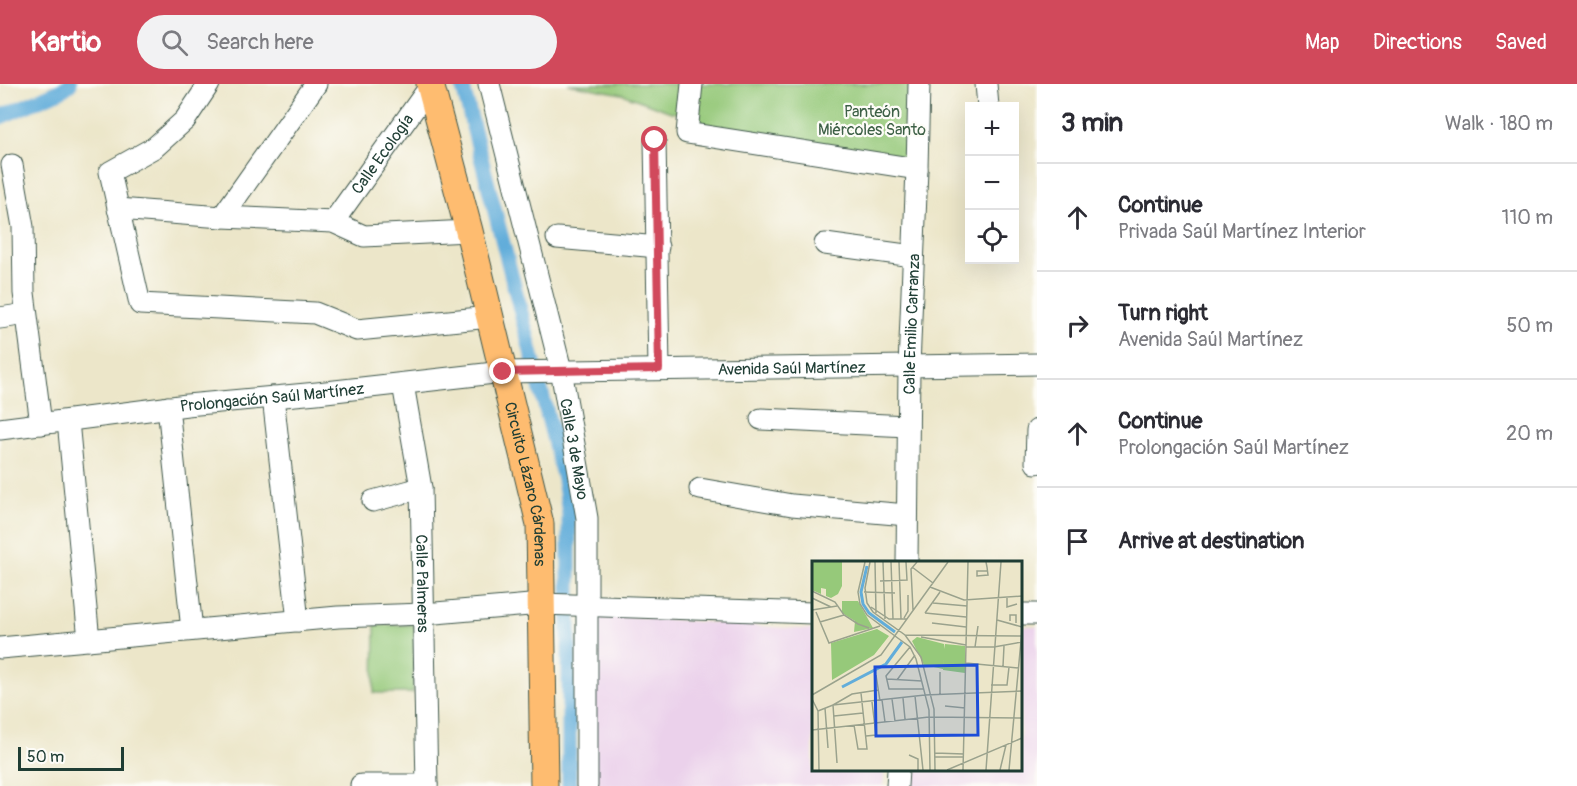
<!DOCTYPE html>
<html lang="en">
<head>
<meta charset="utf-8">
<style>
	body { margin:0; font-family:Pangolin,sans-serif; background:#f2f2f3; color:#2b2b33 }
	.controls { position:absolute; right:18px; top:18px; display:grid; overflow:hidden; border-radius:0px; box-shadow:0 6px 24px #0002 }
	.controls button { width:54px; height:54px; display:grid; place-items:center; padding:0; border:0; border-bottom:2px solid #e1e1e2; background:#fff; color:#2b2b33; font:30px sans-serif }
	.scale { position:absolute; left:18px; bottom:15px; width:106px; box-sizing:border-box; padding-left:6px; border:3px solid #1f3d34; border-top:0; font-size:16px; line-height:21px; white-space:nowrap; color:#1f3d34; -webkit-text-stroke:4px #fdfcf7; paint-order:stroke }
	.stop { position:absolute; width:18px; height:18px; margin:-14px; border:4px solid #d1495b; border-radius:50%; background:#fff }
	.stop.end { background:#d1495b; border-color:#fff; box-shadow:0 2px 6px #0008 }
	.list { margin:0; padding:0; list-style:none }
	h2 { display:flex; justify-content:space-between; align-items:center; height:78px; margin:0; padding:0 24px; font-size:26px }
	h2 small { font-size:20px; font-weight:400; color:#7c7c81 }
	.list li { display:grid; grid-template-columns:39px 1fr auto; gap:18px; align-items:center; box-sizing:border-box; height:108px; padding:0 24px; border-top:2px solid #e1e1e2 }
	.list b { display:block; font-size:22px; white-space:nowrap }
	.list p { margin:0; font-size:20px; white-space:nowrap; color:#7c7c81 }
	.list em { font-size:20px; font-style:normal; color:#7c7c81 }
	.icon { flex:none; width:33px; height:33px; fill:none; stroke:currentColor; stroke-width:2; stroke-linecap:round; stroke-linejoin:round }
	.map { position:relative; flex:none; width:1037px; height:702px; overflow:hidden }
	header { display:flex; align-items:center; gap:36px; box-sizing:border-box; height:84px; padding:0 30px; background:#d1495b; color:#fff }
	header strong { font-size:28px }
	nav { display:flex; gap:33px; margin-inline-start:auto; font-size:21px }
	.search { width:420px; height:54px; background:#f2f2f3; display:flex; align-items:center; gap:15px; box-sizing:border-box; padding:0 21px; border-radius:33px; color:#7c7c81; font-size:22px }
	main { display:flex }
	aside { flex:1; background:#fff }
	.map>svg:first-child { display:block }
</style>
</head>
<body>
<header>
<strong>Kartio</strong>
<div class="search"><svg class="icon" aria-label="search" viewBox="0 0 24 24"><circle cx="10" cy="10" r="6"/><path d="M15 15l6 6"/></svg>Search here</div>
<nav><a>Map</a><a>Directions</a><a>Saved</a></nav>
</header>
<main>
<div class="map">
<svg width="1037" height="702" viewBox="0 0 1037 702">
	<rect width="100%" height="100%" fill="#fdfcf7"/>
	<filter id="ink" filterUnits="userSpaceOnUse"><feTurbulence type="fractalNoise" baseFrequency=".0167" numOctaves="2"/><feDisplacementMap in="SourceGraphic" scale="12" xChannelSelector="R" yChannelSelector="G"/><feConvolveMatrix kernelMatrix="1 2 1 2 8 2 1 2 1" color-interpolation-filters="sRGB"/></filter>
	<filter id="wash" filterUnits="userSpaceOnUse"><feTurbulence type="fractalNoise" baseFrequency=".008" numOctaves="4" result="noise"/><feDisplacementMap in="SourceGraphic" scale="24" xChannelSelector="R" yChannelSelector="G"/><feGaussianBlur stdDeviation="1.35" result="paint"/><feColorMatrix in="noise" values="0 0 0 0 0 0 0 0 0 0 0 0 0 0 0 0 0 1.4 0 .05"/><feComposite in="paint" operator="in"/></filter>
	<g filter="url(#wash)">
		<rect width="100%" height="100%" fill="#ece6c9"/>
		<!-- built -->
		<g fill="#ebd1eb">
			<polygon points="595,530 813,546 813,686 884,686 883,702 594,702"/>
			<polygon points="1021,542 1037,542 1037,702 907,702 908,686 1020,686"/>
		</g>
		<!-- green -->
		<g fill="#96c97a" stroke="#5a8357" stroke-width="1.5">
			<polygon points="568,0 688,0 685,30 671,28 622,10"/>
			<polygon points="698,0 910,0 908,79 692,46"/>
			<polygon points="375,541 414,541 413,609 374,609"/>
		</g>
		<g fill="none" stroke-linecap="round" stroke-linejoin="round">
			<!-- canal -->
			<g stroke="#62adda" stroke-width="15">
				<polyline points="462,0 564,395 569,430 569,702"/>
				<polyline points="0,33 62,6 70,0"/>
			</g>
		</g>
	</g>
	<g filter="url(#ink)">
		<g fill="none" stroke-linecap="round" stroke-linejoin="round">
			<defs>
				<g id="minor">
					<polyline points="209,0 185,36 155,63 110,88 140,220 315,229 357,246 490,233"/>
					<path id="s1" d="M 489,0 L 561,286 L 587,434 L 587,702"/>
					<polyline points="692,0 687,49 917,85"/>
					<polyline points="986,0 988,22"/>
					<polyline points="655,56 659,285"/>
					<polyline points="12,81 23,143 24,209 41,340"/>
					<polyline points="118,125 222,133 333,138 364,152 469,147"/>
					<polyline points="222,133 316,0"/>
					<path id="s2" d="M 333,138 L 431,1"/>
					<polyline points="557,154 658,163"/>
					<polyline points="825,160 913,172"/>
					<polyline points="0,234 26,230"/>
					<path id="s3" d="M 403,300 L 421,404 L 427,702"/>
					<polyline points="273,313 298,537"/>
					<polyline points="168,323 192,546"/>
					<polyline points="761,335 908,342"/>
					<polyline points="68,337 89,556"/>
					<path id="s4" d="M 0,345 L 187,321 L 317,309 L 503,288 L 1037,280"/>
					<polyline points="1036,379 1037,346"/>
					<polyline points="700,405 792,421 907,431"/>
					<polyline points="373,417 421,404"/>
					<path id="s5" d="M 907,478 L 909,283 L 917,85 L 919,0"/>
					<polyline points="1020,530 1037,530"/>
					<polyline points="0,564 338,533 424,530 541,520 813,529"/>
					<polyline points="361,701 427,701"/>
					<polyline points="897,702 898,686"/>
				</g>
				<g id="major">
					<path id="s6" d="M 430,0 L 469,147 L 540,440 L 544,702"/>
				</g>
			</defs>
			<!-- minor casing -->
			<use href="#minor" stroke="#3e564a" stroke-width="23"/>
			<!-- major casing -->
			<use href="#major" stroke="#3e564a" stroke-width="29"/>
			<!-- minor -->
			<use href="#minor" stroke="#fff" stroke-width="21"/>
			<!-- major -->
			<use href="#major" stroke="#febc70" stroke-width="27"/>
		</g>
	</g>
	<g fill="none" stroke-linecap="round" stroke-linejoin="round" filter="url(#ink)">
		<!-- route -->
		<polyline stroke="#d1495b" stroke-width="8" points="503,288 659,285 655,56"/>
	</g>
	<g text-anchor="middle" stroke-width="4.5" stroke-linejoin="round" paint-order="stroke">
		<!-- park labels -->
		<g font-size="16" fill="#3d6046" stroke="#fdfcf7">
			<text x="872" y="33">Panteón<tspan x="872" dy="18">Miércoles Santo</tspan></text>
		</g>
		<!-- street labels -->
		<g font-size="16" fill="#1f3d34" stroke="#fdfcf7">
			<text dy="6" stroke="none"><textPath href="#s2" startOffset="84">Calle Ecología</textPath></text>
			<text dy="6" stroke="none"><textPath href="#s5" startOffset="238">Calle Emilio Carranza</textPath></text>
			<text dy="6" stroke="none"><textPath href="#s4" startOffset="795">Avenida Saúl Martínez</textPath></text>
			<text dy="6" stroke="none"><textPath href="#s4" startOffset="274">Prolongación Saúl Martínez</textPath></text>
			<text dy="6" stroke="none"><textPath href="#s1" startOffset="375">Calle 3 de Mayo</textPath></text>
			<text dy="6" stroke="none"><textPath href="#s6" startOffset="412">Circuito Lázaro Cárdenas</textPath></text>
			<text dy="6" stroke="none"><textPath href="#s3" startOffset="201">Calle Palmeras</textPath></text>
		</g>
	</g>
	<!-- overview -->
	<g transform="translate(812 477)">
		<rect width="210" height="210" fill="#ece6c9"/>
		<path d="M 0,1 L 30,1 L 30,25 L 26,33 L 19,37 L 14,35 L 14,28 L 9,27 L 9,33 L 0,29 ZM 30,40 L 46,40 L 61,67 L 42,71 L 43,60 L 30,52 ZM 65,68 L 77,75 L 62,94 L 20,119 L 19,82 ZM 105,76 L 132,83 L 132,88 L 133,83 L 153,85 L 153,112 L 131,109 L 132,93 L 131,108 L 112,104 L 100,80 Z" fill="#96c97a"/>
		<path fill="none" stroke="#62adda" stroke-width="3" d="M 55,5 L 49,31 L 51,43 L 57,52 L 83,71M 30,126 L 74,103 L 90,81"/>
		<path fill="none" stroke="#9aa28d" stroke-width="1.5" d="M 53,1 L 46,31 L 48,43 L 55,54 L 83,75M 58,1 L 53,27 L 55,42 L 61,51 L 93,74 L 109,96 L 122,148 L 123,209M 63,1 L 64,52M 71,1 L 73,58M 79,1 L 81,58M 87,1 L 89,58M 174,1 L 175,6 L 176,14 L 165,15 L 165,10 L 176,10M 100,6 L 121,22M 68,20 L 95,19 L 94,1M 118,26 L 152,39 L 210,35M 0,30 L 23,41 L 32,54 L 46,63 L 57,67M 52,31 L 83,32M 195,36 L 195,46 L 205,43M 0,37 L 19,46M 121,42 L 155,45M 59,46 L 77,58 L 95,58M 0,49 L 25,45M 101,49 L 99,8 L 105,1M 4,51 L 17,82 L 68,65M 113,52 L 154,56M 113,52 L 128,31M 92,57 L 96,50 L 96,34M 185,59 L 210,66M 198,60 L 198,54 L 204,54 L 204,62M 8,61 L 32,54M 120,62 L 154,66M 93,74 L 210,75M 83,75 L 98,86 L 104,98 L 117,149 L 118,209M 109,76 L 154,84M 98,86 L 74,115 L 77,128 L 112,128M 154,86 L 182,86 L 210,81M 163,86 L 166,65M 154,102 L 207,107M 191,105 L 192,85M 128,111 L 128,133M 64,114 L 68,140M 75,118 L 110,120M 85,119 L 103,94M 179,124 L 195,124 L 197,106M 0,134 L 69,94 L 136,1M 103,135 L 111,209M 91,137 L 93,158M 0,138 L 6,150 L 7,209M 80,138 L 83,160M 70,139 L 73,161M 133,145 L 153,147M 13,147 L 16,187M 6,150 L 21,144 L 113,134 L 210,130M 22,155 L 51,152M 42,164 L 46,188 L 55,188 L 49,132M 0,169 L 117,156 L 210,157M 54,175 L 64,174 L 60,141M 123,192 L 152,193M 97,194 L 106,198 L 106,209M 123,196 L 152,196M 25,202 L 21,144 L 40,133 L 66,129M 135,209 L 210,177M 151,209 L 156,1M 174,209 L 189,1M 188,209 L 194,184M 197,209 L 210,69"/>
		<path fill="#1d4ed8" fill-opacity="0.15" stroke="#1d4ed8" stroke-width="3" d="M 165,104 L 166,174 L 64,175 L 63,106 Z"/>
		<rect width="210" height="210" fill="none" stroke="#1f3d34" stroke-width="3"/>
	</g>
</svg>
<div class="controls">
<button>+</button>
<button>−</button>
<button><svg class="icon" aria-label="locate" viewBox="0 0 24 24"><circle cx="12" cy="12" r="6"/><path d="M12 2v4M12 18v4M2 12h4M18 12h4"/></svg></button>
</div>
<div class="scale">50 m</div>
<div class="stop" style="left:655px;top:56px"></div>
<div class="stop end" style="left:503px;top:288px"></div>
</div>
<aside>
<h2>3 min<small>Walk · 180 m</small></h2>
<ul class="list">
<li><svg class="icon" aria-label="ahead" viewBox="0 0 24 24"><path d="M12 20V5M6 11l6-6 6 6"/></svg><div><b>Continue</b><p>Privada Saúl Martínez Interior</p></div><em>110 m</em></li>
<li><svg class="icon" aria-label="right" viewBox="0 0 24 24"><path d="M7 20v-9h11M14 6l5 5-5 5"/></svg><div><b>Turn right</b><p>Avenida Saúl Martínez</p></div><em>50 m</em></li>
<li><svg class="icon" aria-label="ahead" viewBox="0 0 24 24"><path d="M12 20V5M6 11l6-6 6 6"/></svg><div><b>Continue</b><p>Prolongación Saúl Martínez</p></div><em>20 m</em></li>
<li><svg class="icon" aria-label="arrive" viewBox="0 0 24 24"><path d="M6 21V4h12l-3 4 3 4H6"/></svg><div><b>Arrive at destination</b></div></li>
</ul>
</aside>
</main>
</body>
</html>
